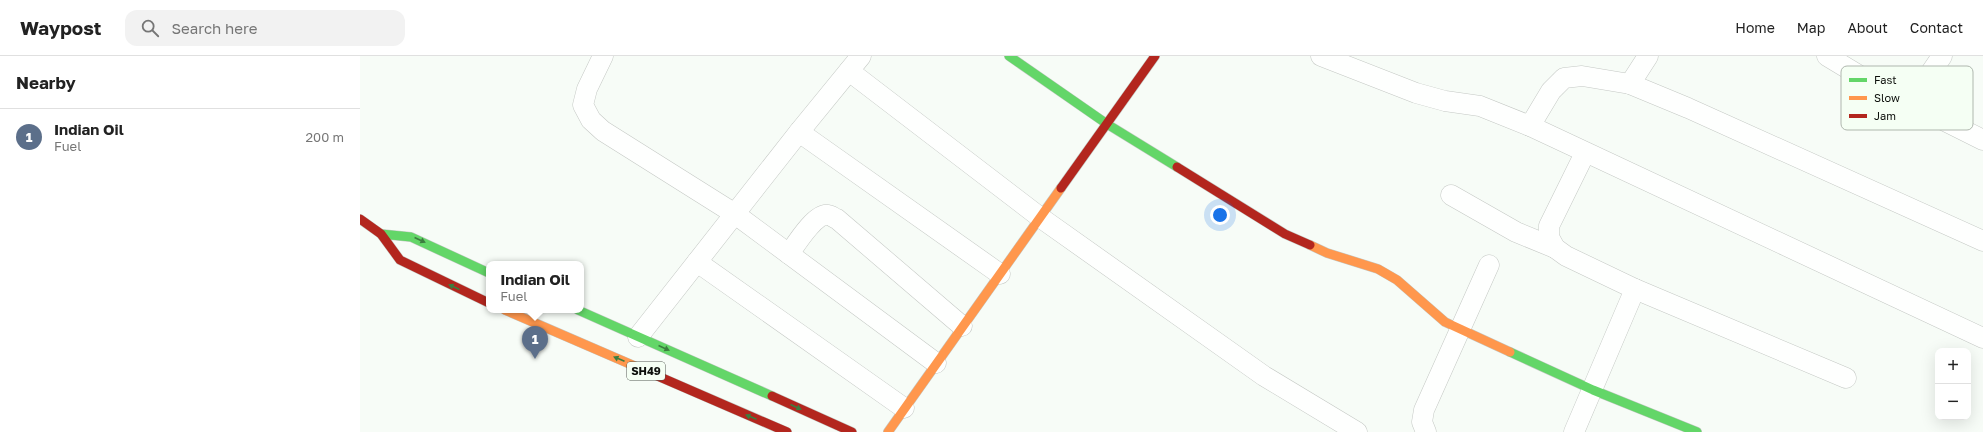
<!DOCTYPE html>
<html lang="en">
<head>
<meta charset="utf-8">
<style>
	body { margin:0; font-family:"Golos Text",sans-serif; background:#f2f2f2; color:#222 }
	.controls { position:absolute; right:12px; bottom:12px; display:grid; overflow:hidden; border-radius:8px; box-shadow:0 4px 16px #0002 }
	.controls button { width:36px; height:36px; display:grid; place-items:center; padding:0; border:0; border-bottom:1px solid #e0e0e0; background:#fff; color:#222; font:20px sans-serif }
	.you { position:absolute; left:860px; top:159px; width:14px; height:14px; margin:-10px; border:3px solid #fff; border-radius:50%; background:#1a73e8; box-shadow:0 0 0 6px #1a73e833 }
	.badge { display:grid; place-items:center; width:26px; height:26px; border-radius:50%; background:#5f635e; color:#fff; font-size:13px; font-weight:700 }
	.pin { position:absolute; translate:-50% -33px; filter:drop-shadow(0 1px 2px #0008) }
	.pin::after { content:''; position:absolute; top:21px; width:14px; height:12px; background:inherit; clip-path:polygon(0 0,100% 0,50% 100%) }
	.popup { position:absolute; left:126px; top:205px; width:98px; height:52px; box-sizing:border-box; display:grid; place-content:center; border-radius:8px; background:#fff; filter:drop-shadow(0 1px 3px #0005); font-size:13px; white-space:nowrap; color:#767676 }
	.popup b { font-size:15px; color:#222 }
	.popup::after { content:''; position:absolute; left:50%; top:100%; margin-left:-8px; border:8px solid transparent; border-top-color:#fff }
	.list { margin:0; padding:0; list-style:none }
	h2 { display:flex; justify-content:space-between; align-items:center; height:52px; margin:0; padding:0 16px; font-size:17px }
	h2 small { font-size:13px; font-weight:400; color:#767676 }
	.list li { display:grid; grid-template-columns:26px 1fr auto; gap:12px; align-items:center; box-sizing:border-box; height:56px; padding:0 16px; border-top:1px solid #e0e0e0 }
	.list b { display:block; font-size:15px; white-space:nowrap }
	.list p { margin:0; font-size:13px; white-space:nowrap; color:#767676 }
	.list em { font-size:13px; font-style:normal; color:#767676 }
	.icon { flex:none; width:22px; height:22px; fill:none; stroke:currentColor; stroke-width:2; stroke-linecap:round; stroke-linejoin:round }
	.map { position:relative; flex:none; width:1623px; height:376px; overflow:hidden }
	header { display:flex; align-items:center; gap:24px; box-sizing:border-box; height:56px; padding:0 20px; background:#fff; border-bottom:1px solid #e0e0e0 }
	header strong { font-size:19px }
	nav { display:flex; gap:22px; margin-inline-start:auto; font-size:14px }
	.search { width:280px; height:36px; background:#f2f2f2; display:flex; align-items:center; gap:10px; box-sizing:border-box; padding:0 14px; border-radius:12px; color:#767676; font-size:15px }
	main { display:flex }
	aside { flex:1; background:#fff }
	.map>svg:first-child { display:block }
</style>
</head>
<body>
<header>
<strong>Waypost</strong>
<div class="search"><svg class="icon" aria-label="search" viewBox="0 0 24 24"><circle cx="10" cy="10" r="6"/><path d="M15 15l6 6"/></svg>Search here</div>
<nav><a>Home</a><a>Map</a><a>About</a><a>Contact</a></nav>
</header>
<main>
<aside>
<h2>Nearby<small></small></h2>
<ul class="list">
<li><span class="badge" style="background:#5c6f8a">1</span><div><b>Indian Oil</b><p>Fuel</p></div><em>200 m</em></li>
</ul>
</aside>
<div class="map">
<svg width="1623" height="376" viewBox="0 0 1623 376">
	<rect width="100%" height="100%" fill="#f7fcf7"/>
	<g fill="none" stroke-linecap="round" stroke-linejoin="round">
		<defs>
			<g id="street">
				<polyline points="243,0 227,33 223,49 231,64 243,75 375,158 576,307"/>
				<polyline points="961,0 1056,37 1085,45 1120,50 1170,70 1623,282"/>
				<polyline points="1467,0 1525,35 1623,84"/>
				<polyline points="489,15 681,162 904,320 997,376"/>
				<polyline points="1270,28 1288,0"/>
				<polyline points="1550,47 1582,0"/>
				<polyline points="1170,70 1191,35 1204,22 1222,20 1270,28 1328,52 1623,185"/>
				<polyline points="439,76 640,218"/>
				<polyline points="1225,97 1189,170 1189,181 1195,192 1206,200 1275,233 1486,322"/>
				<polyline points="1091,139 1156,176 1195,192"/>
				<path d="M 429,198 C 436,188 456,156 468,159 C 471,159 474,162 477,163 L 602,270"/>
				<polyline points="337,206 544,352"/>
				<polyline points="278,281 439,76 501,0"/>
				<polyline points="1066,376 1062,366 1064,354 1129,209"/>
				<polyline points="1214,376 1275,233"/>
			</g>
			<g id="fast">
				<polyline points="649,0 747,68 817,111"/>
				<polyline points="21,178 51,181 129,217"/>
				<polyline points="218,254 412,340"/>
				<polyline points="1150,296 1233,334 1337,376"/>
			</g>
			<g id="slow">
				<polyline points="950,189 967,197 1018,213 1037,224 1085,266 1150,296"/>
				<polyline points="145,254 293,318"/>
				<polyline points="528,376 701,132"/>
			</g>
			<g id="jam">
				<polyline points="817,111 925,178 950,189"/>
				<polyline points="701,132 795,0"/>
				<polyline points="0,163 21,178 40,204 129,247"/>
				<polyline points="293,318 427,376"/>
				<polyline points="412,340 492,376"/>
			</g>
		</defs>
		<!-- street casing -->
		<use href="#street" stroke="#c4c8c4" stroke-width="21"/>
		<!-- fast casing -->
		<use href="#fast" stroke="#c4c8c4" stroke-width="10"/>
		<!-- slow casing -->
		<use href="#slow" stroke="#c4c8c4" stroke-width="10"/>
		<!-- jam casing -->
		<use href="#jam" stroke="#c4c8c4" stroke-width="10"/>
		<!-- street -->
		<use href="#street" stroke="#fefffe" stroke-width="20"/>
		<!-- fast -->
		<use href="#fast" stroke="#63d668" stroke-width="9"/>
		<!-- slow -->
		<use href="#slow" stroke="#ff974d" stroke-width="9"/>
		<!-- jam -->
		<use href="#jam" stroke="#b3261e" stroke-width="9"/>
	</g>
	<!-- one-way arrows -->
	<defs><path id="oneway-solid" d="M-6-.8H1V-3.2L6.5 0L1 3.2V.8H-6Z"/></defs>
	<g fill="#3c7d3f">
		<use href="#oneway-solid" transform="translate(60 184) rotate(25)"/>
		<use href="#oneway-solid" transform="translate(94 231) rotate(-155)"/>
		<use href="#oneway-solid" transform="translate(304 292) rotate(24)"/>
		<use href="#oneway-solid" transform="translate(259 303) rotate(-157)"/>
		<use href="#oneway-solid" transform="translate(436 351) rotate(24)"/>
		<use href="#oneway-solid" transform="translate(391 361) rotate(-157)"/>
	</g>
	<g text-anchor="middle" stroke-width="3" stroke-linejoin="round" paint-order="stroke">
		<!-- shield labels -->
		<rect fill="#f5fff4" stroke="#535852" stroke-width="1" x="267" y="306" width="38" height="18" rx="3"/>
		<g font-size="11" font-weight="bold" fill="#0d100c">
			<text x="286" y="319">SH49</text>
		</g>
	</g>
	<!-- legend -->
	<rect x="1481" y="10" width="132" height="64" rx="6" fill="#f5fff4" stroke="#afb7ae" stroke-width="1"/>
	<rect x="1489" y="22" width="18" height="4" fill="#63d668"/>
	<rect x="1489" y="40" width="18" height="4" fill="#ff974d"/>
	<rect x="1489" y="58" width="18" height="4" fill="#b3261e"/>
	<g font-size="11" fill="#0d100c">
		<text x="1514" y="28">Fast</text>
		<text x="1514" y="46">Slow</text>
		<text x="1514" y="64">Jam</text>
	</g>
</svg>
<div class="controls">
<button>+</button>
<button>−</button>
</div>
<div class="you"></div>
<div class="pin badge" style="left:175px;top:303px;background:#5c6f8a">1</div>
<div class="popup"><b>Indian Oil</b>Fuel</div>
</div>
</main>
</body>
</html>
